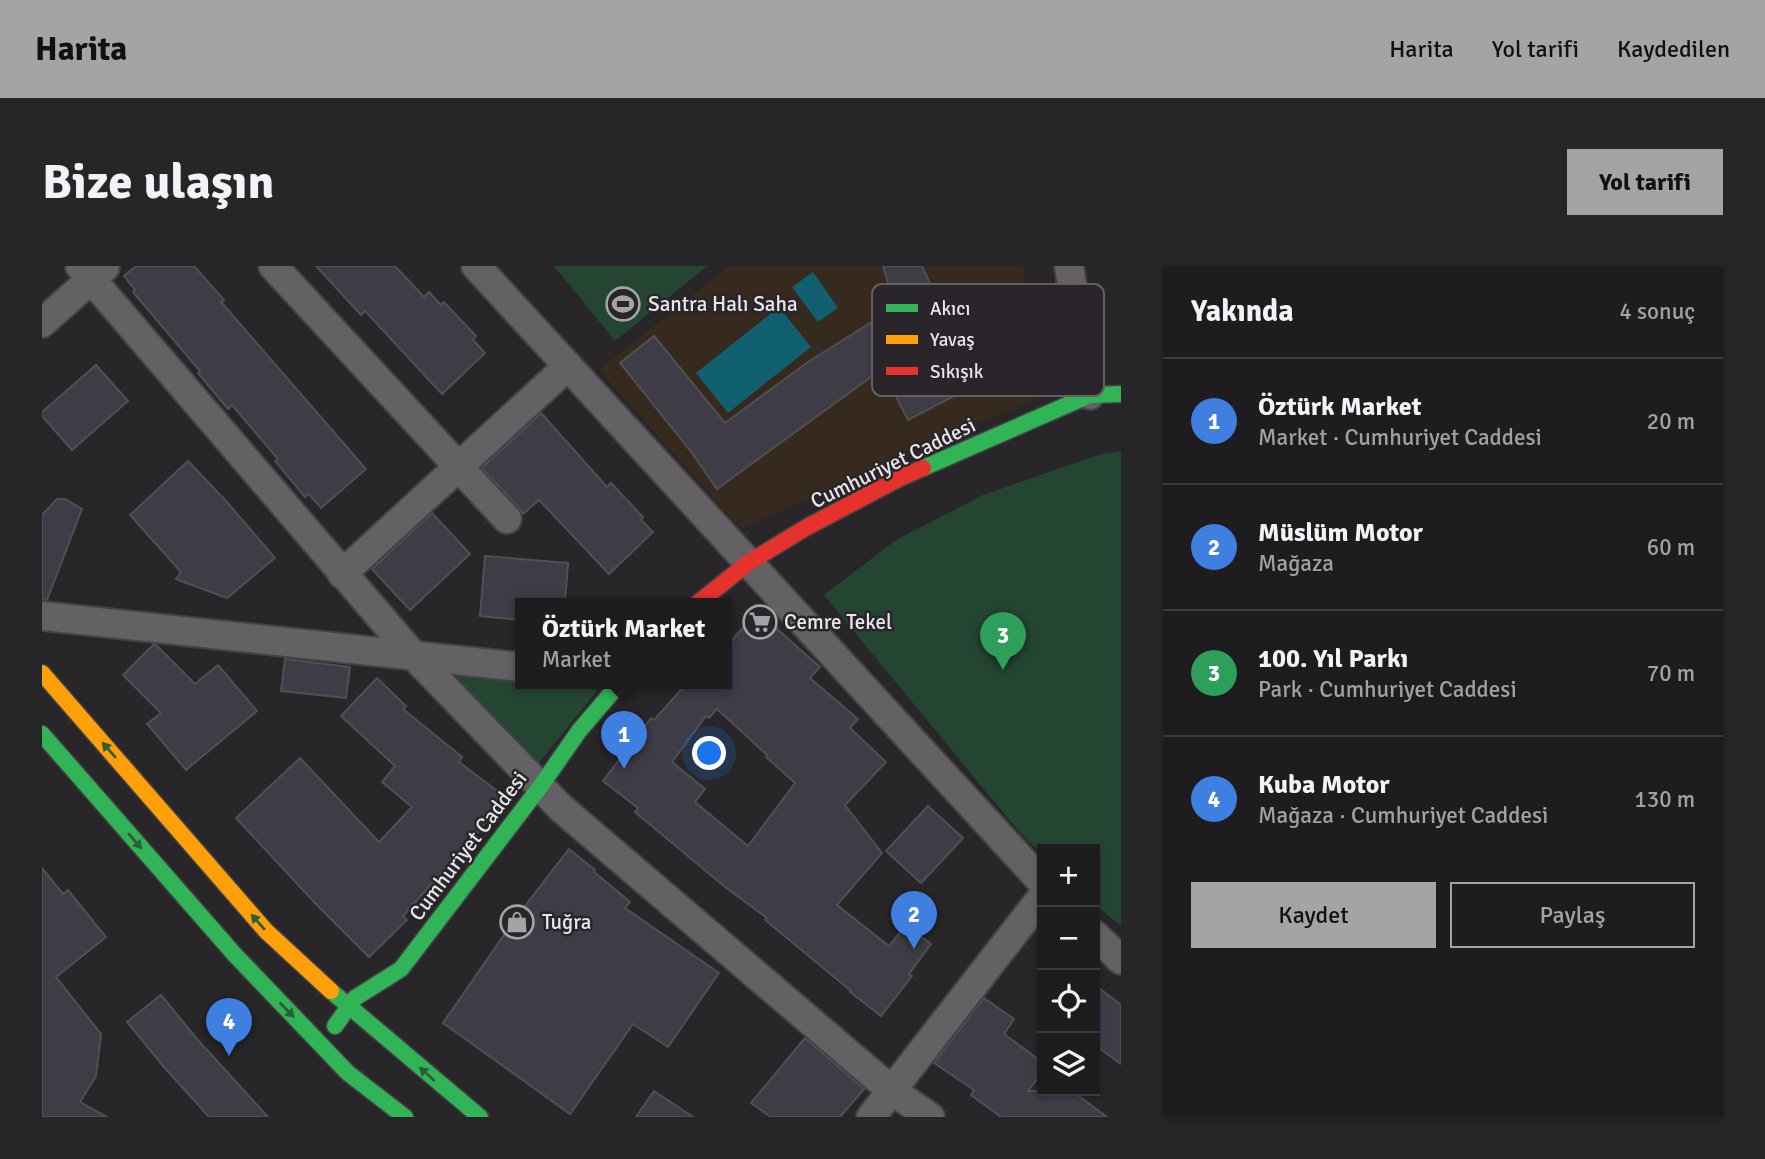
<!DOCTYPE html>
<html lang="tr">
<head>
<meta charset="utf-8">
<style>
	body { margin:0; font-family:Signika,sans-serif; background:#262528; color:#f1f3f6 }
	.controls { position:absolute; right:21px; bottom:21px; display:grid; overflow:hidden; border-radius:0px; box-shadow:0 2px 5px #0004 }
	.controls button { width:63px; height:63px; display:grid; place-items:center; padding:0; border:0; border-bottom:2px solid #3c3a3d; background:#1e1c1f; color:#f1f3f6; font:35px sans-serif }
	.you { position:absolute; left:668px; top:488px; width:24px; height:24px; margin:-18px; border:5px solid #fff; border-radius:50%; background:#1a73e8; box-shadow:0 0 0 10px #1a73e833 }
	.badge { display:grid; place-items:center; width:46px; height:46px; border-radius:50%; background:#a5a3a6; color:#fff; font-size:23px; font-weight:700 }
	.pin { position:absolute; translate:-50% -58px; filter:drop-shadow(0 2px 4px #0008) }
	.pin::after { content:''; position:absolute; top:37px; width:24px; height:21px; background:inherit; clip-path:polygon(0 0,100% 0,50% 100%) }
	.popup { position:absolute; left:473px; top:332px; width:217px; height:91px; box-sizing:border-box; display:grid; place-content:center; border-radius:0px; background:#1e1c1f; filter:drop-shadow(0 2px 5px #0005); font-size:23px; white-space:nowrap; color:#a1a1a4 }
	.popup b { font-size:26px; color:#f1f3f6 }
	.popup::after { content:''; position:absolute; left:50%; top:100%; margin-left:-14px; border:14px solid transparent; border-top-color:#1e1c1f }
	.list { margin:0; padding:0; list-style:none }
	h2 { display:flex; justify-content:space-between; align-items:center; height:91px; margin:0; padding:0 28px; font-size:30px }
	h2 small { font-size:23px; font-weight:400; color:#a1a1a4 }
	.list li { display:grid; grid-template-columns:46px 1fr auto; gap:21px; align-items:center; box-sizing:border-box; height:126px; padding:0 28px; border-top:2px solid #3c3a3d }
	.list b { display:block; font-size:26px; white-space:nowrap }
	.list p { margin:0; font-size:23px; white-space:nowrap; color:#a1a1a4 }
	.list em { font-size:23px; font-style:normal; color:#a1a1a4 }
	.actions { display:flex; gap:14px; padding:21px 28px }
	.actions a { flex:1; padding:16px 0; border:2px solid #a5a3a6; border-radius:0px; text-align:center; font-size:24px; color:#a5a3a6 }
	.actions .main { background:#a5a3a6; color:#111 }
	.icon { flex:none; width:38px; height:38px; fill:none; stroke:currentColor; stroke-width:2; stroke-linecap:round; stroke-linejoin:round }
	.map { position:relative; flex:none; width:1079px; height:851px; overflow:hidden; border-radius:0px }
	header { display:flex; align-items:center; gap:42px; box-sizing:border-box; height:98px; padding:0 35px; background:#a5a3a6; color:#111 }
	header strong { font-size:33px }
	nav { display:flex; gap:38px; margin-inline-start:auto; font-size:24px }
	.intro { display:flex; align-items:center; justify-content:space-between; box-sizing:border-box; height:168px; padding:0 42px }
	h1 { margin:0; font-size:49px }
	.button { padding:18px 32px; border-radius:0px; background:#a5a3a6; color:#111; font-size:24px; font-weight:700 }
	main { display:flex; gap:42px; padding:0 42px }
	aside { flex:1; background:#1e1c1f; border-radius:0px; box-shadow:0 2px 5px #0004 }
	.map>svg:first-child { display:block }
</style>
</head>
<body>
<header>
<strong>Harita</strong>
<nav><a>Harita</a><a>Yol tarifi</a><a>Kaydedilen</a></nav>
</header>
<div class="intro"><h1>Bize ulaşın</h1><a class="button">Yol tarifi</a></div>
<main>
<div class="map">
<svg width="1079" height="851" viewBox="0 0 1079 851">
	<rect width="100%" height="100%" fill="#282629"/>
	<!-- commercial -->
	<polygon fill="#362a1f" points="687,0 981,0 1004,128 699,263 557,104"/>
	<!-- green -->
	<g fill="#254533">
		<polygon points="512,0 665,0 573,75"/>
		<polygon points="1079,185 1079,660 1053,639 1053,583 1000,583 1000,588 978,567 782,329 854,274 941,229 1056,189"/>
		<polygon points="414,401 479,410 479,417 540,417 559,420 497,497 412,410"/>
	</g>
	<!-- water -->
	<g fill="#116071">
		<polygon points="771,6 796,42 776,56 750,21"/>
		<polygon points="737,41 769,81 686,147 654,107"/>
	</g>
	<!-- building -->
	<g fill="#3e3d47" stroke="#504f51" stroke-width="2" fill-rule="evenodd">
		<polygon points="94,0 152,0 182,34 179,36 324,203 279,242 267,228 263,231 233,195 236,193 190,139 186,143 156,107 158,105 91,26 93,24 82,10"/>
		<polygon points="274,0 353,0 382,31 387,26 399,39 402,36 434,70 431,74 443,87 400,128 323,45 319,49"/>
		<polygon points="841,0 880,0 891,24 853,40"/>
		<polygon points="849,44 875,85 921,61 947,112 866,154 840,103 675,223 647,183 578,97 612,70 683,157 766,96"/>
		<polygon points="54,99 86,135 30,184 0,150 0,146"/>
		<polygon points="499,147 565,221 569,217 601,251 599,254 611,266 567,308 497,234 481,248 477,242 440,202"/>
		<polygon points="146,195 184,235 233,292 185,332 134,313 139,306 88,249"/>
		<polygon points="15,233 23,233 40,243 5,334 0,334 0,249"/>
		<polygon points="390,247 428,288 368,344 330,303"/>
		<polygon points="443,290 526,297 523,337 479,337 479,354 438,350"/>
		<path d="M 716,346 L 778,401 L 768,412 L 816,453 L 808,462 L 844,496 L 803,539 L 840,587 L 795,639 L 847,680 L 864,659 L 889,678 L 867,708 L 870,710 L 839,750 L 808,726 L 809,725 L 723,654 L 725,652 L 683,621 L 593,546 L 596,542 L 561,515 L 609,452 L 612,454 L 645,417 L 685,417 L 685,379 ZM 675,443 L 725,489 L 724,491 L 753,517 L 706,580 L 653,536 L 663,523 L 630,496 L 664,450 L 667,452 Z"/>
		<polygon points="111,379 114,379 153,418 176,399 215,445 144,504 105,458 119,447 81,409"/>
		<polygon points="243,393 308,401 304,432 239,425"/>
		<polygon points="335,412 364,440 361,443 420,491 417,496 463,531 410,600 407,598 361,650 365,654 327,691 272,636 194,552 258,492 337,576 370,541 340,516 353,500 299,450"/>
		<polygon points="886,540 921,572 879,617 844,585"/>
		<polygon points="527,583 553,604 552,606 588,636 583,642 677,707 626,781 591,758 528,848 401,757 473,653"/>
		<polygon points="0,602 21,628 26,624 64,671 14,711 59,768 54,810 38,836 65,851 0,851"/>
		<polygon points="1053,719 1079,739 1079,798 1053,779"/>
		<polygon points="119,729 155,773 226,851 167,851 122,801 85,756"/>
		<polygon points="942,732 972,753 962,768 1000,796 1000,807 986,825 1030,825 1065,851 959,851 929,829 932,824 892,797"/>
		<polygon points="763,772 822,823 798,851 729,851 709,837"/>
		<polygon points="612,825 651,851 594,851"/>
	</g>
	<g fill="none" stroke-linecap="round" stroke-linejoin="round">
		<defs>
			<g id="street">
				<polyline points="38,0 371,389 519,542 849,824 888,851"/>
				<polyline points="231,0 465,253"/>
				<polyline points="434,0 1000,616"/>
				<polyline points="1027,0 1048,129"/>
				<polyline points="0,57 63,1"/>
				<polyline points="300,308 526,100"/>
				<polyline points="0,350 479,401"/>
				<polyline points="1053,669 1079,694"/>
				<polyline points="829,851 1000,631"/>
			</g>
			<g id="fast">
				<polyline points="881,202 1048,129 1079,128"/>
				<polyline points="0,468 193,689 306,807 363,851"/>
				<polyline points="289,725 438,851"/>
				<polyline points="293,760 313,732 359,703 498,521 537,465 578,417"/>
			</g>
			<polyline id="slow" points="0,407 224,665 289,725"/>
			<polyline id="jam" points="656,337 706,297 765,261 858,212 881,202"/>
		</defs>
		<!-- street casing -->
		<use href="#street" stroke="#444245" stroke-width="32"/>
		<!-- fast casing -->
		<use href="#fast" stroke="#444245" stroke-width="19"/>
		<!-- slow casing -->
		<use href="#slow" stroke="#444245" stroke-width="19"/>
		<!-- jam casing -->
		<use href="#jam" stroke="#444245" stroke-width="19"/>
		<!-- street -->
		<use href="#street" stroke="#636163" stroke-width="28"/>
		<!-- fast -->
		<use href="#fast" stroke="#30b455" stroke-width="16"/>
		<!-- slow -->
		<use href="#slow" stroke="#ff9f0a" stroke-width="16"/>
		<!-- jam -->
		<use href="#jam" stroke="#e5322d" stroke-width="16"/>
	</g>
	<!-- one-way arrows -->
	<defs><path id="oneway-solid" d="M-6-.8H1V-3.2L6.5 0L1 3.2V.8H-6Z" transform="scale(1.75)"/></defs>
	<g fill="#2c5e3b">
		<use href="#oneway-solid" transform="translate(67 484) rotate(-131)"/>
		<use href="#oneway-solid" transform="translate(93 575) rotate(49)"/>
		<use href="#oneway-solid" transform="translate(216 656) rotate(-131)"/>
		<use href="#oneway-solid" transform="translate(245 744) rotate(46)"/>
		<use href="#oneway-solid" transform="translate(385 808) rotate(-138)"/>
	</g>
	<!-- icons -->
	<defs>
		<symbol id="stadium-ring" viewBox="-11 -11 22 22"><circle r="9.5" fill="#29252a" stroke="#a5a3a6" stroke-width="1.5"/><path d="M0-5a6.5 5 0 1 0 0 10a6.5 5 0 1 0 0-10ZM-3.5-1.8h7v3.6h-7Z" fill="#a5a3a6"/></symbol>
		<symbol id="supermarket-ring" viewBox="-11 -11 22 22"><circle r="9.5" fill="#29252a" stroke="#a5a3a6" stroke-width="1.5"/><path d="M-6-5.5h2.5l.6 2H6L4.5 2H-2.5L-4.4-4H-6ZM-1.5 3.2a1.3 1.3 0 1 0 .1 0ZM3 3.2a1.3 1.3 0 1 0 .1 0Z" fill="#a5a3a6"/></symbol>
		<symbol id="shop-ring" viewBox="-11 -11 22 22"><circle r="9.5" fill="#29252a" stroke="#a5a3a6" stroke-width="1.5"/><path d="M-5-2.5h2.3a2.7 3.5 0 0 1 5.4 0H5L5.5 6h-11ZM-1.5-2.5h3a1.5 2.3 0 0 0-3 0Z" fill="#a5a3a6"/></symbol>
	</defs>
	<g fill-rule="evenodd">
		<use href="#stadium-ring" x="562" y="19" width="38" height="38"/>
		<use href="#supermarket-ring" x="699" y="337" width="38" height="38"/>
		<use href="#shop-ring" x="456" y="637" width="38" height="38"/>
	</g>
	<g text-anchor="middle" stroke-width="5" stroke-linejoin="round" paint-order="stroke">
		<!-- poi labels -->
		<g font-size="21" fill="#e9e6e9" stroke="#29252a" text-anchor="start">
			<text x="606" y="45">Santra Halı Saha</text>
			<text x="742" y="363">Cemre Tekel</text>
			<text x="500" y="663">Tuğra</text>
		</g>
		<!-- street labels -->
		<g font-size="21" fill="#e9e6e9" stroke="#29252a">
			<text transform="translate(851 197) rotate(-26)" y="7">Cumhuriyet Caddesi</text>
			<text transform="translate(426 580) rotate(-53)" y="7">Cumhuriyet Caddesi</text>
		</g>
	</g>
	<!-- legend -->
	<rect x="830" y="18" width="232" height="112" rx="10" fill="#29252a" stroke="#635f63" stroke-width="2"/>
	<rect x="844" y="38" width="32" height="8" fill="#30b455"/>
	<rect x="844" y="69" width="32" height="9" fill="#ff9f0a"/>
	<rect x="844" y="101" width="32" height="8" fill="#e5322d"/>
	<g font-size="19" fill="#e9e6e9">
		<text x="888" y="49">Akıcı</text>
		<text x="888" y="80">Yavaş</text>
		<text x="888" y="112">Sıkışık</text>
	</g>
</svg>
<div class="controls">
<button>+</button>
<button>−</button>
<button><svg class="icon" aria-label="locate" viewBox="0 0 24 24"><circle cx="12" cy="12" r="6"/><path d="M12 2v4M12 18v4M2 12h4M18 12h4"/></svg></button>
<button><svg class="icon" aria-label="layers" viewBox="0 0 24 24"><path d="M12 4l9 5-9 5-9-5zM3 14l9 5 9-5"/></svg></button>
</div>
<div class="you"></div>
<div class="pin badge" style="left:582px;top:503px;background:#3f7fe0">1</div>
<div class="popup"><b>Öztürk Market</b>Market</div>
<div class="pin badge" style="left:872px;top:683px;background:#3f7fe0">2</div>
<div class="pin badge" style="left:961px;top:404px;background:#2e9e5b">3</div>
<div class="pin badge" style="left:187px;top:790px;background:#3f7fe0">4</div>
</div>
<aside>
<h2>Yakında<small>4 sonuç</small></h2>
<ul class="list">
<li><span class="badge" style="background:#3f7fe0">1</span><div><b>Öztürk Market</b><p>Market · Cumhuriyet Caddesi</p></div><em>20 m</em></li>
<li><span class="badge" style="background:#3f7fe0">2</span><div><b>Müslüm Motor</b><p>Mağaza</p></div><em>60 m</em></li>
<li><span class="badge" style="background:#2e9e5b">3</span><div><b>100. Yıl Parkı</b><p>Park · Cumhuriyet Caddesi</p></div><em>70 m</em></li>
<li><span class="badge" style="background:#3f7fe0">4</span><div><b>Kuba Motor</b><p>Mağaza · Cumhuriyet Caddesi</p></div><em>130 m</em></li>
</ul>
<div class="actions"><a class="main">Kaydet</a><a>Paylaş</a></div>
</aside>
</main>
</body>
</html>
